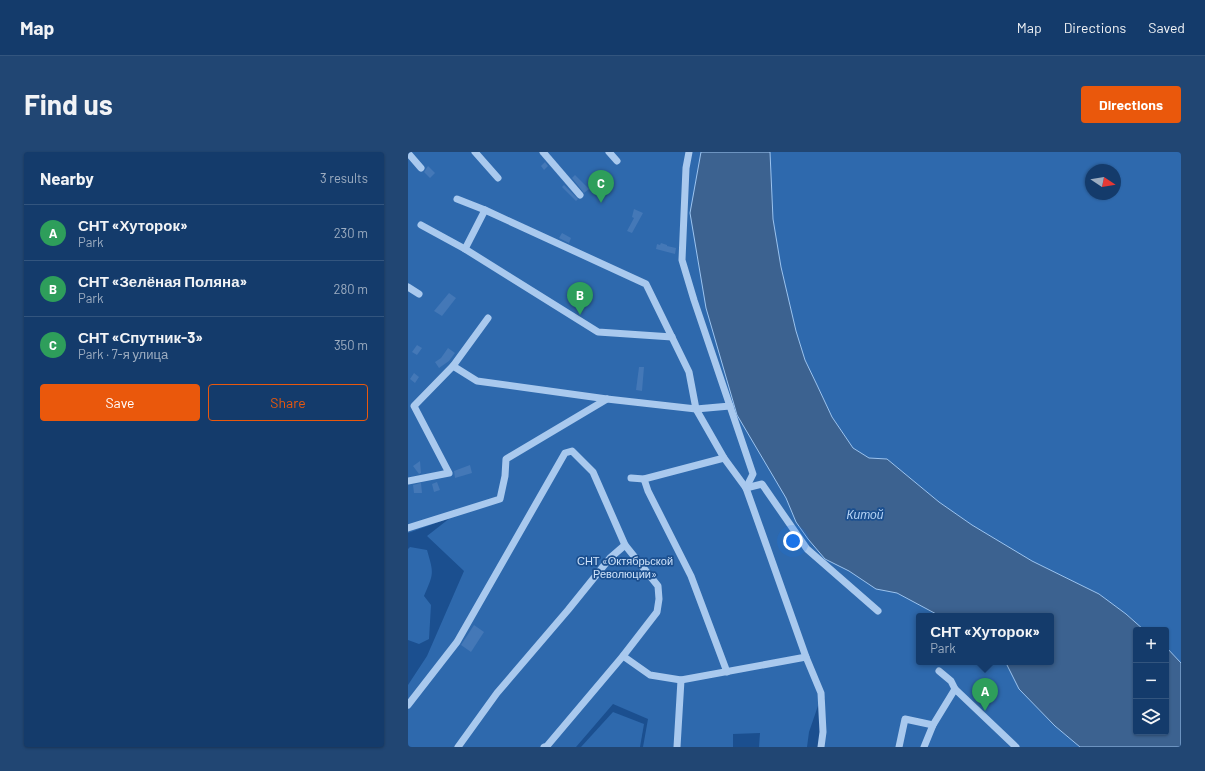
<!DOCTYPE html>
<html lang="en">
<head>
<meta charset="utf-8">
<style>
	body { margin:0; font-family:Barlow,sans-serif; background:#214673; color:#f1f3f6 }
	.controls { position:absolute; right:12px; bottom:12px; display:grid; overflow:hidden; border-radius:4px; box-shadow:0 1px 3px #0004 }
	.controls button { width:36px; height:36px; display:grid; place-items:center; padding:0; border:0; border-bottom:1px solid #33557e; background:#143b6b; color:#f1f3f6; font:20px sans-serif }
	.compass { position:absolute; left:677px; top:12px; width:36px; height:36px; border-radius:50%; background:#143b6b; box-shadow:0 1px 3px #0004; rotate:102deg }
	.you { position:absolute; left:385px; top:389px; width:14px; height:14px; margin:-10px; border:3px solid #fff; border-radius:50%; background:#1a73e8; box-shadow:0 0 0 6px #1a73e833 }
	.badge { display:grid; place-items:center; width:26px; height:26px; border-radius:50%; background:#ea580c; color:#fff; font-size:13px; font-weight:700 }
	.pin { position:absolute; translate:-50% -33px; filter:drop-shadow(0 1px 2px #0008) }
	.pin::after { content:''; position:absolute; top:21px; width:14px; height:12px; background:inherit; clip-path:polygon(0 0,100% 0,50% 100%) }
	.popup { position:absolute; left:508px; top:461px; width:138px; height:52px; box-sizing:border-box; display:grid; place-content:center; border-radius:4px; background:#143b6b; filter:drop-shadow(0 1px 3px #0005); font-size:13px; white-space:nowrap; color:#9dadc1 }
	.popup b { font-size:15px; color:#f1f3f6 }
	.popup::after { content:''; position:absolute; left:50%; top:100%; margin-left:-8px; border:8px solid transparent; border-top-color:#143b6b }
	.list { margin:0; padding:0; list-style:none }
	h2 { display:flex; justify-content:space-between; align-items:center; height:52px; margin:0; padding:0 16px; font-size:17px }
	h2 small { font-size:13px; font-weight:400; color:#9dadc1 }
	.list li { display:grid; grid-template-columns:26px 1fr auto; gap:12px; align-items:center; box-sizing:border-box; height:56px; padding:0 16px; border-top:1px solid #33557e }
	.list b { display:block; font-size:15px; white-space:nowrap }
	.list p { margin:0; font-size:13px; white-space:nowrap; color:#9dadc1 }
	.list em { font-size:13px; font-style:normal; color:#9dadc1 }
	.actions { display:flex; gap:8px; padding:12px 16px }
	.actions a { flex:1; padding:9px 0; border:1px solid #ea580c; border-radius:4px; text-align:center; font-size:14px; color:#ea580c }
	.actions .main { background:#ea580c; color:#fff }
	.icon { flex:none; width:22px; height:22px; fill:none; stroke:currentColor; stroke-width:2; stroke-linecap:round; stroke-linejoin:round }
	.map { position:relative; flex:none; width:773px; height:595px; overflow:hidden; border-radius:4px }
	header { display:flex; align-items:center; gap:24px; box-sizing:border-box; height:56px; padding:0 20px; background:#143b6b; border-bottom:1px solid #33557e }
	header strong { font-size:19px }
	nav { display:flex; gap:22px; margin-inline-start:auto; font-size:14px }
	.intro { display:flex; align-items:center; justify-content:space-between; box-sizing:border-box; height:96px; padding:0 24px }
	h1 { margin:0; font-size:28px }
	.button { padding:10px 18px; border-radius:4px; background:#ea580c; color:#fff; font-size:14px; font-weight:700 }
	main { display:flex; gap:24px; padding:0 24px }
	aside { flex:1; background:#143b6b; border-radius:4px; box-shadow:0 1px 3px #0004 }
	.map>svg:first-child { display:block }
</style>
</head>
<body>
<header>
<strong>Map</strong>
<nav><a>Map</a><a>Directions</a><a>Saved</a></nav>
</header>
<div class="intro"><h1>Find us</h1><a class="button">Directions</a></div>
<main>
<aside>
<h2>Nearby<small>3 results</small></h2>
<ul class="list">
<li><span class="badge" style="background:#2e9e5b">A</span><div><b>СНТ «Хуторок»</b><p>Park</p></div><em>230 m</em></li>
<li><span class="badge" style="background:#2e9e5b">B</span><div><b>СНТ «Зелёная Поляна»</b><p>Park</p></div><em>280 m</em></li>
<li><span class="badge" style="background:#2e9e5b">C</span><div><b>СНТ «Спутник-3»</b><p>Park · 7-я улица</p></div><em>350 m</em></li>
</ul>
<div class="actions"><a class="main">Save</a><a>Share</a></div>
</aside>
<div class="map">
<svg width="773" height="595" viewBox="0 0 773 595">
	<rect width="100%" height="100%" fill="#1b4f8f"/>
	<!-- green -->
	<g fill="#2e69ad" fill-rule="evenodd">
		<polygon points="0,0 293,0 289,31 378,346 388,370 417,407 441,419 468,437 489,441 532,464 511,464 511,510 598,511 611,537 647,574 672,595 411,595 417,546 413,545 401,580 399,595 351,595 352,581 325,582 325,595 235,595 240,567 205,552 168,595 0,595 0,533 19,504 56,419 19,384 42,366 0,381"/>
		<path d="M 362,0 L 773,0 L 773,511 L 758,495 L 758,478 L 736,478 L 718,462 L 691,442 L 624,409 L 564,373 L 531,350 L 479,307 L 461,306 L 445,296 L 424,265 L 409,233 L 397,208 L 388,179 L 373,115 L 365,67 ZM 683,18 L 707,18 L 707,42 L 683,42 Z"/>
		<path d="M 2,395 L 19,398 C 26,422 26,421 16,444 L 23,453 L 21,487 L 11,492 L 0,488 L 0,397 Z"/>
		<polygon points="205,560 236,572 232,595 173,595"/>
	</g>
	<!-- water -->
	<polygon fill="#3c6290" stroke="#9cc4f0" points="293,0 362,0 365,67 373,115 388,179 397,208 409,233 424,265 445,296 461,306 479,307 531,350 564,373 624,409 691,442 718,462 736,478 728,478 728,580 758,580 758,495 773,511 773,595 672,595 647,574 611,537 598,511 595,510 643,510 643,464 532,464 489,441 468,437 441,419 417,407 400,387 388,370 378,346 329,263 298,156 282,61"/>
	<!-- building -->
	<g fill="#4478b7">
		<polygon points="137,10 140,14 136,18 133,14"/>
		<polygon points="20,14 27,21 22,26 16,20"/>
		<polygon points="167,23 181,37 176,41 164,26"/>
		<polygon points="156,33 170,47 168,49 154,35"/>
		<polygon points="226,57 235,61 224,81 219,79 226,66 224,65"/>
		<polygon points="154,81 163,86 161,91 151,86"/>
		<polygon points="253,91 259,93 259,94 268,96 267,102 248,97 249,92 252,93"/>
		<polygon points="41,141 48,146 34,164 26,159"/>
		<polygon points="9,193 14,196 9,203 4,200"/>
		<polygon points="40,196 47,201 41,209 31,216 27,210 33,206"/>
		<polygon points="231,215 236,215 234,239 228,238"/>
		<polygon points="6,221 11,225 7,231 2,227"/>
		<polygon points="12,309 13,321 11,322 5,314"/>
		<polygon points="62,313 64,321 47,326 46,319"/>
		<polygon points="29,330 32,338 26,340 24,332"/>
		<polygon points="13,331 14,341 6,341 5,333"/>
		<polygon points="66,473 76,480 63,500 53,493"/>
	</g>
	<g fill="none" stroke-linecap="round" stroke-linejoin="round">
		<!-- minor -->
		<g stroke="#a9c9ee" stroke-width="7">
			<polyline points="67,0 90,26"/>
			<polyline points="135,0 172,43"/>
			<polyline points="201,0 209,9"/>
			<polyline points="281,0 278,16 274,108 286,148 345,322 338,336"/>
			<polyline points="0,1 13,16"/>
			<polyline points="49,47 77,58 238,132 281,220 288,257 316,306 338,336 398,505 413,541 415,580 413,595"/>
			<polyline points="13,73 57,97 190,180 264,185"/>
			<polyline points="57,97 77,58"/>
			<polyline points="0,135 11,142"/>
			<polyline points="45,214 69,229 199,247 288,257 322,254"/>
			<polyline points="223,326 236,327 316,306"/>
			<polyline points="236,327 240,339 283,424 319,520"/>
			<polyline points="0,329 41,321 6,254 45,214 80,166"/>
			<polyline points="338,336 354,332 399,397 470,459"/>
			<polyline points="0,376 92,347 97,324 98,307 199,247"/>
			<polyline points="215,504 242,523 273,528 398,505"/>
			<polyline points="531,519 543,529 547,537"/>
			<polyline points="0,553 49,490 157,301 164,299 185,320 217,393 250,434 251,447 249,460 215,504 139,594 136,595"/>
			<polyline points="50,595 89,541 160,458 202,406 217,393"/>
			<polyline points="269,595 273,528"/>
			<polyline points="491,595 497,567 525,573"/>
			<polyline points="516,595 525,573 547,537 608,595"/>
		</g>
	</g>
	<g text-anchor="middle" stroke-width="3.5" stroke-linejoin="round" paint-order="stroke">
		<!-- park labels -->
		<g font-size="11" fill="#cfe3fa" stroke="#1b4f8f">
			<text x="217" y="413">СНТ «Октябрьской<tspan x="217" dy="13">Революции»</tspan></text>
		</g>
		<!-- water labels -->
		<g font-size="12" font-style="italic" fill="#b5d3f5" stroke="#1b4f8f">
			<text x="457" y="367">Китой</text>
		</g>
	</g>
</svg>
<div class="controls">
<button>+</button>
<button>−</button>
<button><svg class="icon" aria-label="layers" viewBox="0 0 24 24"><path d="M12 4l9 5-9 5-9-5zM3 14l9 5 9-5"/></svg></button>
</div>
<svg class="compass" viewBox="-18 -18 36 36"><path d="M0-13l5 13h-10z" fill="#e53935"/><path d="M0 13l5-13h-10z" fill="#9dadc1"/></svg>
<div class="you"></div>
<div class="pin badge" style="left:577px;top:559px;background:#2e9e5b">A</div>
<div class="popup"><b>СНТ «Хуторок»</b>Park</div>
<div class="pin badge" style="left:172px;top:163px;background:#2e9e5b">B</div>
<div class="pin badge" style="left:193px;top:51px;background:#2e9e5b">C</div>
</div>
</main>
</body>
</html>
